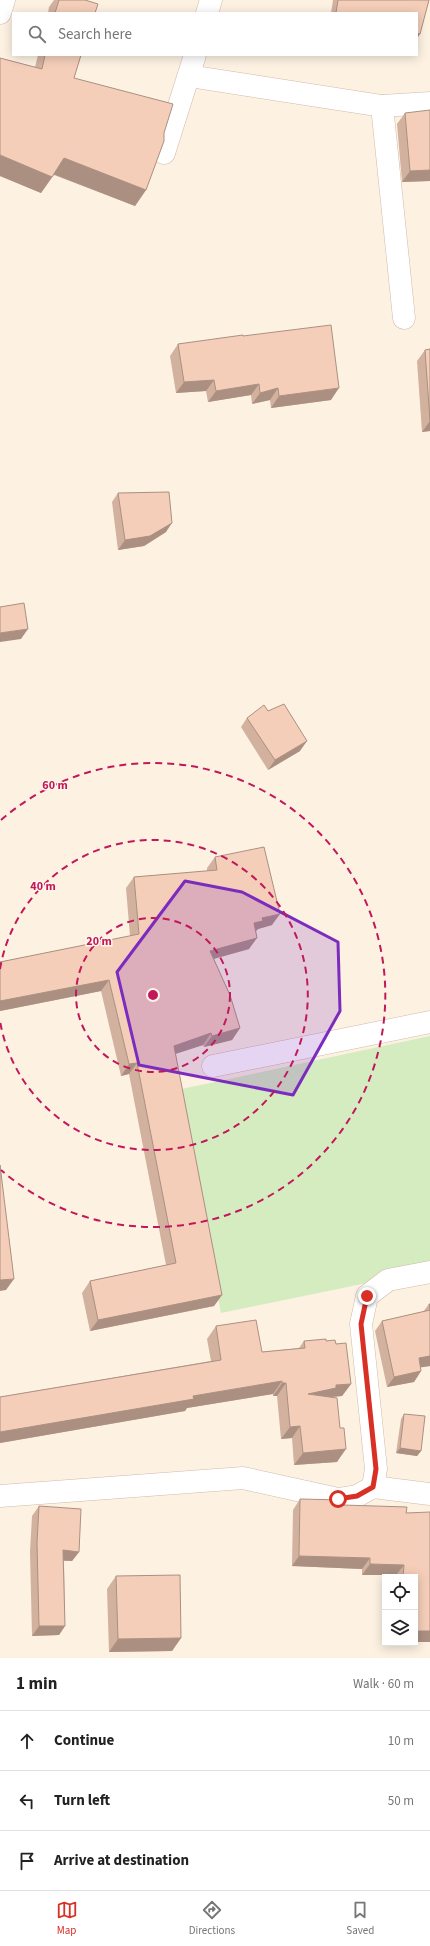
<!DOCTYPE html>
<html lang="en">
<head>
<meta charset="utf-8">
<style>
	body { margin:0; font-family:"Source Sans 3",sans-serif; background:#f6f6f6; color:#222 }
	.controls { position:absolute; right:12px; bottom:12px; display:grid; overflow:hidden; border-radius:0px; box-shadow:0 2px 10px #0003 }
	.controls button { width:36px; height:36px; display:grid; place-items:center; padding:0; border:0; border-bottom:1px solid #e0e0e0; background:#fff; color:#222; font:20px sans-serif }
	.stop { position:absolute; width:12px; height:12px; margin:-9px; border:3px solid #d93025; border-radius:50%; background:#fff }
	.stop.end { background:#d93025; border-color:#fff; box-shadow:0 1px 4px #0008 }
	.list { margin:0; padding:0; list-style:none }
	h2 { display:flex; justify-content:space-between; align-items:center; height:52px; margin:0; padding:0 16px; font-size:17px }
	h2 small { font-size:13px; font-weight:400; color:#767676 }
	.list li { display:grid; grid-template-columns:26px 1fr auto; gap:12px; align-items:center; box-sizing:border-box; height:60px; padding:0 16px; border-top:1px solid #e0e0e0 }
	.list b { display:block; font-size:15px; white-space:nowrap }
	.list em { font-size:13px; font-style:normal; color:#767676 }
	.icon { flex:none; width:22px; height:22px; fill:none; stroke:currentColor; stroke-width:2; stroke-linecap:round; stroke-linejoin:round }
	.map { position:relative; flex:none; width:430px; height:1658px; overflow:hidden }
	.search { position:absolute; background:#fff; box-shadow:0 2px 10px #0003; left:12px; right:12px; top:12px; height:44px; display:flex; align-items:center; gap:10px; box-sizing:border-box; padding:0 14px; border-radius:0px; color:#767676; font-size:15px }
	.sheet { height:232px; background:#fff }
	nav { display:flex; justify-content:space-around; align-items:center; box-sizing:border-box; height:56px; border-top:1px solid #e0e0e0; background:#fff; font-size:11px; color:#767676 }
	nav a { display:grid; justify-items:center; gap:2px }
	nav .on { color:#d93025 }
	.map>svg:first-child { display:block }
</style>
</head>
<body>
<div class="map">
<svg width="430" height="1658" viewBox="0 0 430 1658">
	<rect width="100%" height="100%" fill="#fdf2e2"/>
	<!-- pitch -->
	<polygon fill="#d4ecc0" points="430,1036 430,1270 221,1313 177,1090"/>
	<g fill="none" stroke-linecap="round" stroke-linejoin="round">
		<defs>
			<g id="minor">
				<polyline points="0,13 4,0"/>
				<polyline points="207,13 211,0"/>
				<polyline points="189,76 382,106 430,103"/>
				<polyline points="382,106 404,318"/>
				<polyline points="164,153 195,55"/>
				<polyline points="213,1066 430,1022"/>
				<polyline points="373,1487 430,1494"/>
				<polyline points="0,1496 243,1478 338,1499 357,1496 373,1487 376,1469 361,1324 367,1296 388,1280 430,1272"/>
			</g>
		</defs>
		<!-- minor casing -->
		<use href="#minor" stroke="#d1baab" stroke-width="23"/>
		<!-- minor -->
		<use href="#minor" stroke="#fff" stroke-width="22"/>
	</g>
	<!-- wall -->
	<g fill="#d2b19f">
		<polygon points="54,0 85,0 95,13 48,13 49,7"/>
		<polygon points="333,0 429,0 417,13 331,13"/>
		<polygon points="38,55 81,55 74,78 146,190 135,206 54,175 41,193 0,176 0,58 35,67"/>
		<polygon points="405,113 430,181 402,182 397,124"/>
		<polygon points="243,336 331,400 271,408 270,400 252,404 251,395 208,402 206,391 176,393 170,356 178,344"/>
		<polygon points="430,349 430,431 422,432 417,361 425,350"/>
		<polygon points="118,493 166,532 144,546 118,550 112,502"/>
		<polygon points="268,711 300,751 268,770 241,727 247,718"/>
		<polygon points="215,857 272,925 258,929 256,931 249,949 214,959 240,1028 232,1040 204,1047 203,1045 175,1054 222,1295 214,1306 90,1331 82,1293 90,1281 166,1265 129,1074 121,1076 101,991 0,1011 0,962 130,936 126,888 134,877 207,871 207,868"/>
		<polygon points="429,1304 430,1304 430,1366 420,1367 421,1371 414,1382 387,1387 375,1331 382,1321 423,1312"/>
		<polygon points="216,1326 262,1352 299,1348 304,1341 326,1341 336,1344 351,1384 342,1396 333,1397 337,1462 294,1465 292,1438 281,1439 277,1396 273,1396 273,1394 187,1408 185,1411 0,1443 0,1397 211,1361 207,1339"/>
		<polygon points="404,1414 421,1451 417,1456 396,1453 401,1419"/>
		<polygon points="300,1499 343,1505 406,1513 415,1577 396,1577 396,1575 362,1575 362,1569 292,1566 293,1510"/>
		<polygon points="39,1506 79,1552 72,1561 64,1561 65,1626 59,1635 32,1636 30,1552 32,1516"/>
		<polygon points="116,1576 181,1638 172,1651 109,1652 107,1589"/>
	</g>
	<!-- shaded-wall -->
	<g fill="#ab9082">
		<polygon points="417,33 420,34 417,39"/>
		<polygon points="0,155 52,177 41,193 0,176"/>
		<polygon points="64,158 146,190 135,206 53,174"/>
		<polygon points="430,170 430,181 402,182 410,171"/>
		<polygon points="214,380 206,391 176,393 184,382"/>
		<polygon points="259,384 251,395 208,402 216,391"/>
		<polygon points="278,388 270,400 252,404 260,393"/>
		<polygon points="339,388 331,400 271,408 279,396"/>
		<polygon points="430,421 430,431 422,432"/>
		<polygon points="172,523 166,532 144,546 118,550 125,540"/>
		<polygon points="28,629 21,639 0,642 0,633"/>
		<polygon points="307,741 300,751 268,770 275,760"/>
		<polygon points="280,914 272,925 258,929 255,932 254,923 262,918"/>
		<polygon points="257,938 249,949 202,962 210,951"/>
		<polygon points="109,980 101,991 0,1011 0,1001"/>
		<polygon points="240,1028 232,1040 204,1047 212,1036"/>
		<polygon points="211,1033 203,1045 166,1057 174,1046"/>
		<polygon points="137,1063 129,1074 121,1076 129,1064"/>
		<polygon points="14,1279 6,1290 0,1291 0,1280"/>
		<polygon points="222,1295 214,1306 90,1331 98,1320"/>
		<polygon points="430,1356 430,1366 411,1369 419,1358"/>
		<polygon points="421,1371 414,1382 387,1387 394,1377"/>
		<polygon points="282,1381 273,1394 187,1408 185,1411 0,1443 0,1432 193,1396"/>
		<polygon points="282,1383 286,1383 277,1396 273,1396"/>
		<polygon points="351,1384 342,1396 329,1397 308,1394 336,1385"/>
		<polygon points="300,1426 292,1438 281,1439 290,1427"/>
		<polygon points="400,1448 421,1451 417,1456 396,1453"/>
		<polygon points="346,1449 337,1462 294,1465 303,1453"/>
		<polygon points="63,1550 79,1552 72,1561 57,1560"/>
		<polygon points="299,1556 370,1558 362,1569 292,1566"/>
		<polygon points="370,1564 404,1565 396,1575 362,1575"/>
		<polygon points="39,1626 65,1626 59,1635 32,1636"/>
		<rect x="415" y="1631" width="15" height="11"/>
		<polygon points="181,1638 172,1651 109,1652 118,1639"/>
	</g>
	<!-- building -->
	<g fill="#f4ceb9" stroke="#ab9082">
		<polygon points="59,0 85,0 98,4 95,13 55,13"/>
		<polygon points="338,0 429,0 420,34 417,33 417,13 336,13"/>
		<polygon points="45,55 81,55 74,78 173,104 164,133 164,141 146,190 64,158 52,177 0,155 0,58 42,69"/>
		<polygon points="430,110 430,170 410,171 405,113"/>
		<polygon points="331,325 339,388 279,396 278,388 260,393 259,384 216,391 214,380 184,382 178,344 243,335 243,336"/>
		<polygon points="430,349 430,421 425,350"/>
		<polygon points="169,492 172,523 150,536 125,540 118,493"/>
		<polygon points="24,603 28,629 0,633 0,607"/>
		<polygon points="284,704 307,741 275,760 247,718 264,705 268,711"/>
		<polygon points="264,847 280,914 262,918 263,921 254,923 257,938 210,951 230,995 240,1028 212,1036 211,1033 174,1046 222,1295 98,1320 90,1281 176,1263 137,1063 129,1064 109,980 0,1001 0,962 139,934 134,877 217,870 215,857"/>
		<polygon points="0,1165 14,1279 0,1280"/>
		<polygon points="429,1304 430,1304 430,1356 419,1358 421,1371 394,1377 382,1321 430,1310"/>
		<polygon points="256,1320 262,1352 305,1348 304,1341 326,1339 326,1341 335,1340 336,1344 346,1343 351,1384 336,1385 336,1388 308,1394 337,1398 340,1428 344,1428 346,1449 303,1453 300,1426 290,1427 286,1383 282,1383 282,1381 193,1396 194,1399 0,1432 0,1397 221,1360 216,1326"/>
		<polygon points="404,1414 425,1416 421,1451 400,1448"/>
		<polygon points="300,1499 342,1500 343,1500 343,1505 407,1507 406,1513 430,1512 430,1631 415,1631 415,1577 403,1577 404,1565 370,1564 370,1558 299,1556"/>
		<polygon points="39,1506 81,1509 79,1552 63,1550 65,1626 39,1626 37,1543"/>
		<polygon points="180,1575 181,1638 118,1639 116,1576"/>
	</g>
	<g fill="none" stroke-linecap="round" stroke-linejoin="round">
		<!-- route -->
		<polyline stroke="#d93025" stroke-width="5" points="338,1499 357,1496 373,1487 376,1469 361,1324 367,1296"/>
	</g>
	<!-- marked area -->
	<path fill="#7b2cbf" fill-opacity="0.2" stroke="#7b2cbf" stroke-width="3" stroke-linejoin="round" d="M 185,881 L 242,892 L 338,942 L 340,1011 L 293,1095 L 139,1065 L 117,972 Z"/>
	<!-- distance rings -->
	<g fill="none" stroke="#c2185b" stroke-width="2" stroke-dasharray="7 5">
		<circle cx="153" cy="995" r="77"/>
		<path d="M0 969A155 155 0 1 1 0 1021"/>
		<path d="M1 820A232 232 0 1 1 1 1170"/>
	</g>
	<circle cx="153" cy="995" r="6" fill="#c2185b" stroke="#fff6ea" stroke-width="2"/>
	<g font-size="12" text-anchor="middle" font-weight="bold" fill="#c2185b" stroke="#fff6ea" stroke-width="3" stroke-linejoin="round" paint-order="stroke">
		<text x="55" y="789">60 m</text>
		<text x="43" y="890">40 m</text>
		<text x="99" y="945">20 m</text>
	</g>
</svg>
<div class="controls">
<button><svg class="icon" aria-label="locate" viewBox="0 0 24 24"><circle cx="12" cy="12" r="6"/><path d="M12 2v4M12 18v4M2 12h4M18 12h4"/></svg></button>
<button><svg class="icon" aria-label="layers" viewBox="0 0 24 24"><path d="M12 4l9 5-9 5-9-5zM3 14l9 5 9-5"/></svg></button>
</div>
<div class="stop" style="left:338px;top:1499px"></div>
<div class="stop end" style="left:367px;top:1296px"></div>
<div class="search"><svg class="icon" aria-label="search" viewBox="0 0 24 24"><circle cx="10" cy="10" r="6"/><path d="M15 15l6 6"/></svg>Search here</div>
</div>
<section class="sheet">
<h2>1 min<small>Walk · 60 m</small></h2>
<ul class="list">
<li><svg class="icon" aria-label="ahead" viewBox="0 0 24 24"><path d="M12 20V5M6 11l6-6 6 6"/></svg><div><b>Continue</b></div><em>10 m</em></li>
<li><svg class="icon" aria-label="left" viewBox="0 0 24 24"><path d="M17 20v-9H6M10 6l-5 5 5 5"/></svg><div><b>Turn left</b></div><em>50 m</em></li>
<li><svg class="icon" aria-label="arrive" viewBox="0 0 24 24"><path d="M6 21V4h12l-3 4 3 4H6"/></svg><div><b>Arrive at destination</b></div></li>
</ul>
</section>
<nav>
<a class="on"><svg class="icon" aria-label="map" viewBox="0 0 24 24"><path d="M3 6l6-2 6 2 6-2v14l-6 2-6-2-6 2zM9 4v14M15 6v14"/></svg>Map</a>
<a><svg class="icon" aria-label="directions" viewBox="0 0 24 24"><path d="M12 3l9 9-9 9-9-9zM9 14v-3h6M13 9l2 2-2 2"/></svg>Directions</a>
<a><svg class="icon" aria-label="saved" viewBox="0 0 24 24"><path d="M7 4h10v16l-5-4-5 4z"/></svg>Saved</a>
</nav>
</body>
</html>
